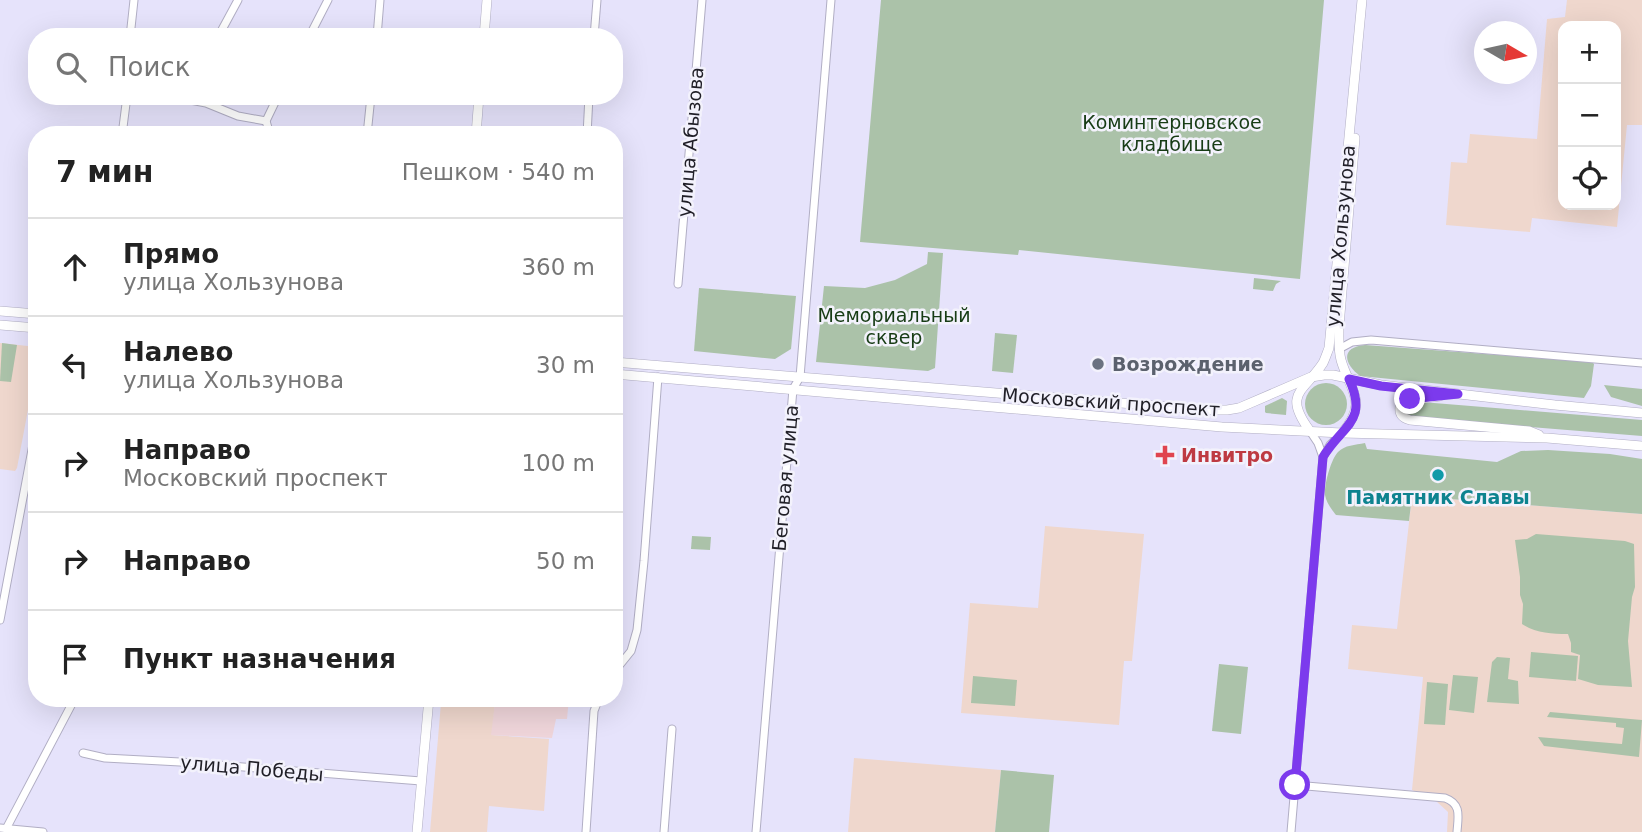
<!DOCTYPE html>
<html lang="ru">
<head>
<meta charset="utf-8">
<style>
	body { margin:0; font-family:"DejaVu Sans",sans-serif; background:#f6f6f6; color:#222 }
	.controls { position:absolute; right:21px; top:21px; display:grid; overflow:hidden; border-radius:14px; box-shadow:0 7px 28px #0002 }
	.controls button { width:63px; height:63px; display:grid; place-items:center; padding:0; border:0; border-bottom:2px solid #e0e0e0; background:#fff; color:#222; font:35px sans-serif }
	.compass { position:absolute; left:1474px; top:21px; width:63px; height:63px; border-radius:50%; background:#fff; box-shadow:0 7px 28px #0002; rotate:99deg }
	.stop { position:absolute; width:21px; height:21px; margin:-16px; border:5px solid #7c3aed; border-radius:50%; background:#fff }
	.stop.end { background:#7c3aed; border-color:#fff; box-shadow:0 2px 7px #0008 }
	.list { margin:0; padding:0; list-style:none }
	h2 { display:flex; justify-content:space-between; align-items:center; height:91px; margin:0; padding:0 28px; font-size:30px }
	h2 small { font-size:23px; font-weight:400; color:#767676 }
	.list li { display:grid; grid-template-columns:46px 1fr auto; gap:21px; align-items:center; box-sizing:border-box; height:98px; padding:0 28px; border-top:2px solid #e0e0e0 }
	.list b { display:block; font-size:26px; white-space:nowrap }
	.list p { margin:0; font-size:23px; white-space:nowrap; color:#767676 }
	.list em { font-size:23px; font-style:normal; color:#767676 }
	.icon { flex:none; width:38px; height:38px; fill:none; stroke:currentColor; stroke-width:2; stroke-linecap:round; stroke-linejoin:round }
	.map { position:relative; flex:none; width:1642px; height:832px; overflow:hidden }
	.search { position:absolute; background:#fff; box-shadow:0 7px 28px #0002; left:28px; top:28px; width:595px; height:77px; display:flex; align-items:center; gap:18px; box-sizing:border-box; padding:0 24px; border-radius:28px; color:#767676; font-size:26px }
	.panel { position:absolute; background:#fff; box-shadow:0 7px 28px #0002; left:28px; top:126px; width:595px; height:581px; border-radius:28px }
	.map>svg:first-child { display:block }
</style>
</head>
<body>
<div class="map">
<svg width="1642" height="832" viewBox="0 0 1642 832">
	<rect width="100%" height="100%" fill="#e6e3fb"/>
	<!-- industrial -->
	<polygon fill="#efd5da" points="497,698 569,698 567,719 556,719 552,738 490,735 495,704"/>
	<!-- education -->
	<g fill="#efd7cd" fill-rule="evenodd">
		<path d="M 1567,0 L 1642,0 L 1642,125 L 1627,125 L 1617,227 L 1532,218 L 1530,232 L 1446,225 L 1451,162 L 1467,163 L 1470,134 L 1537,139 L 1547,19 L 1565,17 ZM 1563,26 L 1616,26 L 1616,205 L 1563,205 Z"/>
		<polygon points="0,343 37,347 37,362 17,468 15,471 0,469"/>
		<polygon points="1412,496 1642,514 1642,832 1447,832 1448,812 1436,801 1412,790 1423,677 1348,669 1352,625 1397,629"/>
		<polygon points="1045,526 1144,534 1132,661 1124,661 1119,725 961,713 970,603 1038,608"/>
		<polygon points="449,699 495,704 491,735 549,739 544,811 489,806 487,832 430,832 441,703"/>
		<polygon points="854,758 1001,770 995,832 848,832"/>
	</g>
	<!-- green -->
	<g fill="#abc2a9">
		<polygon points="881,0 1324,0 1300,279 1019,250 1018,255 860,242"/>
		<polygon points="928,252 943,253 935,368 928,371 816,362 824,286 865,288 895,280 927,264"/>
		<polygon points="1254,278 1281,281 1276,284 1273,291 1253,289"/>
		<polygon points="699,288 796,296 791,349 775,359 694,351"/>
		<polygon points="995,333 1017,335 1013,373 992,371"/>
		<polygon points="2,343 17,345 11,382 0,381"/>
		<path d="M 1365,345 L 1592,362 L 1594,364 L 1591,386 L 1584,398 L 1360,376 C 1343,363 1341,347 1365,345 Z"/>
		<circle cx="1326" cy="404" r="21"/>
		<polygon points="1604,385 1642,389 1642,406 1611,397"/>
		<polygon points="1282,398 1287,401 1286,415 1266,413 1265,412 1265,406"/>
		<polygon points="1413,403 1434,403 1642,420 1642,436 1405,417 1403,408 1406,404"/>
		<path d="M 1365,443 L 1367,449 L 1497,462 L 1521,451 L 1548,450 L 1610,454 L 1642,459 L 1642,514 L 1412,496 L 1409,521 L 1336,515 C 1332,510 1326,502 1325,495 C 1324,485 1331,459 1338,452 C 1345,445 1355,445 1365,443 Z"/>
		<path d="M 1536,534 L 1625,541 L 1634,544 L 1635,587 L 1632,597 L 1628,641 L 1632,687 L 1598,685 L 1578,679 L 1580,655 L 1571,652 L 1571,643 L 1568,634 C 1551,634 1536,633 1522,624 L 1523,604 L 1520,595 L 1520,577 L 1515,540 L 1527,539 Z"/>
		<polygon points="692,536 711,537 710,550 691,549"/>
		<polygon points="1531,652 1578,656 1576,681 1529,677"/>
		<polygon points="1497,657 1510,658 1508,679 1518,681 1519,704 1487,702 1492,662"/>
		<polygon points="1219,664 1248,667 1241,734 1212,731"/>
		<polygon points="1453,675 1478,677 1474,713 1449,710"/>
		<polygon points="973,676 1017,680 1015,706 971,703"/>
		<polygon points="1427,682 1448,684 1445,725 1424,724"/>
		<polygon points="1550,712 1642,720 1639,757 1544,746 1538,737 1622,744 1624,728 1616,727 1616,723 1547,717"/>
		<polygon points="1001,770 1054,775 1049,832 995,832"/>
	</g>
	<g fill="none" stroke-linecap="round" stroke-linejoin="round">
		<defs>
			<g id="minor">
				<polyline points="130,37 134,0"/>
				<polyline points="218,37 238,0"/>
				<polyline points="309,37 328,0"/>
				<polyline points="377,37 380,0"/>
				<polyline points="594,37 597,0"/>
				<polyline points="154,96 185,99 206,103 238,116 266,121 270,135"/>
				<polyline points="266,121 278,96"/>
				<polyline points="122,135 127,96"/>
				<polyline points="367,135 371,96"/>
				<polyline points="587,135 589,96"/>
				<polyline points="678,284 702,0"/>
				<polyline points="1339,349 1352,342 1371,340 1642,363"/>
				<polyline points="1323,457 1330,445 1342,433"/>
				<polyline points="0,620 37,423"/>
				<polyline points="614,672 631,651 637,630 644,561 658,377"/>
				<polyline points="405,698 428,701"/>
				<polyline points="83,753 105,758 180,762 421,781"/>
				<path d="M 1295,785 L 1445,798 C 1462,804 1458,817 1457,832"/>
				<polyline points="0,828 43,832"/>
				<polyline points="6,829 75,698"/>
				<polyline points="586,832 594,711 599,698"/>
				<polyline points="664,832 672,729"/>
				<polyline points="756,832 793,389 800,377 831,0"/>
				<polyline points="1291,832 1323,457 1318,443 1310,431"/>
			</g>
			<g id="major">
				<polyline points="484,37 487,0"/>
				<polyline points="476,135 479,96"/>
				<polyline points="0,311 37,314"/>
				<polyline points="0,325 37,328"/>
				<polyline points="614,362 1207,410 1227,410 1239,408 1311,377 1324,375 1333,375 1381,385 1555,405 1642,413"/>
				<polyline points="614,374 1222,427 1342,433 1547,438 1642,446"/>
				<path d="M 1440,396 L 1406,401 L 1400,407 C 1399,415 1403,418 1410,420 L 1529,431 L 1539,435"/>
				<path d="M 1310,431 C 1282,393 1304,392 1323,363 C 1325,359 1327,353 1329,348 L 1362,0"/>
				<path d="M 1342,433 C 1369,402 1350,391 1341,360 C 1338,348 1339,337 1339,326 L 1355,138"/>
				<polyline points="417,832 429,698"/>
			</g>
		</defs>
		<!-- minor casing -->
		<use href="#minor" stroke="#b1aec4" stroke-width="9"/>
		<!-- major casing -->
		<use href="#major" stroke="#b1aec4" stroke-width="10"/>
		<!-- minor -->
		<use href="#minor" stroke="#fff" stroke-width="7"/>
		<!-- major -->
		<use href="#major" stroke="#fff" stroke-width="9"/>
	</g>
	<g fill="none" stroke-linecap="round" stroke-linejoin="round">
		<!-- route -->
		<path stroke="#7c3aed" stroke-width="9" d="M 1295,785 L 1323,457 C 1342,425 1369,422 1349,379 L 1381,386 L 1458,394 L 1410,399"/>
	</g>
	<!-- markers -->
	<circle fill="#6b7280" stroke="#f3f2fc" stroke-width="2.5" cx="1098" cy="364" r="7"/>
	<path fill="#e0444e" stroke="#f3f2fc" stroke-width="2.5" d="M1161.5 444.5h7v7h7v7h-7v7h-7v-7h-7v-7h7z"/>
	<circle fill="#0f9aa8" stroke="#f3f2fc" stroke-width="2.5" cx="1438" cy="475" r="7"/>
	<g text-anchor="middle" stroke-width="5" stroke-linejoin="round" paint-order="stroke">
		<!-- park labels -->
		<g font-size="19" fill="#173c15" stroke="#f3f2fc">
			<text x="1172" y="129">Коминтерновское<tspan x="1172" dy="22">кладбище</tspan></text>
			<text x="894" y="322">Мемориальный<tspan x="894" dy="22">сквер</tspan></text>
		</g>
		<!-- street labels -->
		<g font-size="19" fill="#201f27" stroke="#f3f2fc">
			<text transform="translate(690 142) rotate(-85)" y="7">улица Абызова</text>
			<text transform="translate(1340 236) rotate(-85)" y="7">улица Хользунова</text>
			<text transform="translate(1111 402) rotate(4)" y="7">Московский проспект</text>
			<text transform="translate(785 478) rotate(-85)" y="7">Беговая улица</text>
			<text transform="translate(252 768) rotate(5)" y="7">улица Победы</text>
		</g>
		<!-- worship labels -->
		<g font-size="19" font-weight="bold" fill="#5b616d" stroke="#f3f2fc" text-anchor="start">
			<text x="1112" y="371">Возрождение</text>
		</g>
		<!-- health labels -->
		<g font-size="19" font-weight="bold" fill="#be3a42" stroke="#f3f2fc" text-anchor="start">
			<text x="1181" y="462">Инвитро</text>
		</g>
		<!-- culture labels -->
		<g font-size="19" font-weight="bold" fill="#0d838f" stroke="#f3f2fc">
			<text x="1438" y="504">Памятник Славы</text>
		</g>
	</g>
</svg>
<div class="controls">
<button>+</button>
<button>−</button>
<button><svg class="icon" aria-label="locate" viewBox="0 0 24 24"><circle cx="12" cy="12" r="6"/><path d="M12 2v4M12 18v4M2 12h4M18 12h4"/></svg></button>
</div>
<svg class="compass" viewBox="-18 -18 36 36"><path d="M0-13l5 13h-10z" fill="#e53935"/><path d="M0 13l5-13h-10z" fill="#767676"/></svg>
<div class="stop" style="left:1295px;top:785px"></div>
<div class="stop end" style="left:1410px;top:399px"></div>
<div class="search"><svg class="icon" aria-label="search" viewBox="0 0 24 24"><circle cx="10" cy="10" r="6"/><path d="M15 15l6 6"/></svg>Поиск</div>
<section class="panel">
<h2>7 мин<small>Пешком · 540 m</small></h2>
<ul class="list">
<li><svg class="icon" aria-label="ahead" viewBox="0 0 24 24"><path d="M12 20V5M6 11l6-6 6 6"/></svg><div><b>Прямо</b><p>улица Хользунова</p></div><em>360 m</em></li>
<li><svg class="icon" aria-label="left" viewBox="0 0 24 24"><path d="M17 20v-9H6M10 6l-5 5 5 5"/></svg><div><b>Налево</b><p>улица Хользунова</p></div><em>30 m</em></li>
<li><svg class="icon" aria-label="right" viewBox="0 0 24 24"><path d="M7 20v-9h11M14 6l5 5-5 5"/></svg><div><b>Направо</b><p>Московский проспект</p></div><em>100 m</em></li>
<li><svg class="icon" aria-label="right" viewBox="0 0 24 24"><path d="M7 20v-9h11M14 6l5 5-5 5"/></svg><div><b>Направо</b></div><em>50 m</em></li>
<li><svg class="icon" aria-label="arrive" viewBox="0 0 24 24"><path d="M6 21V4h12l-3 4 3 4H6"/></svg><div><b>Пункт назначения</b></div></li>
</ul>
</section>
</div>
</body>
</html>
